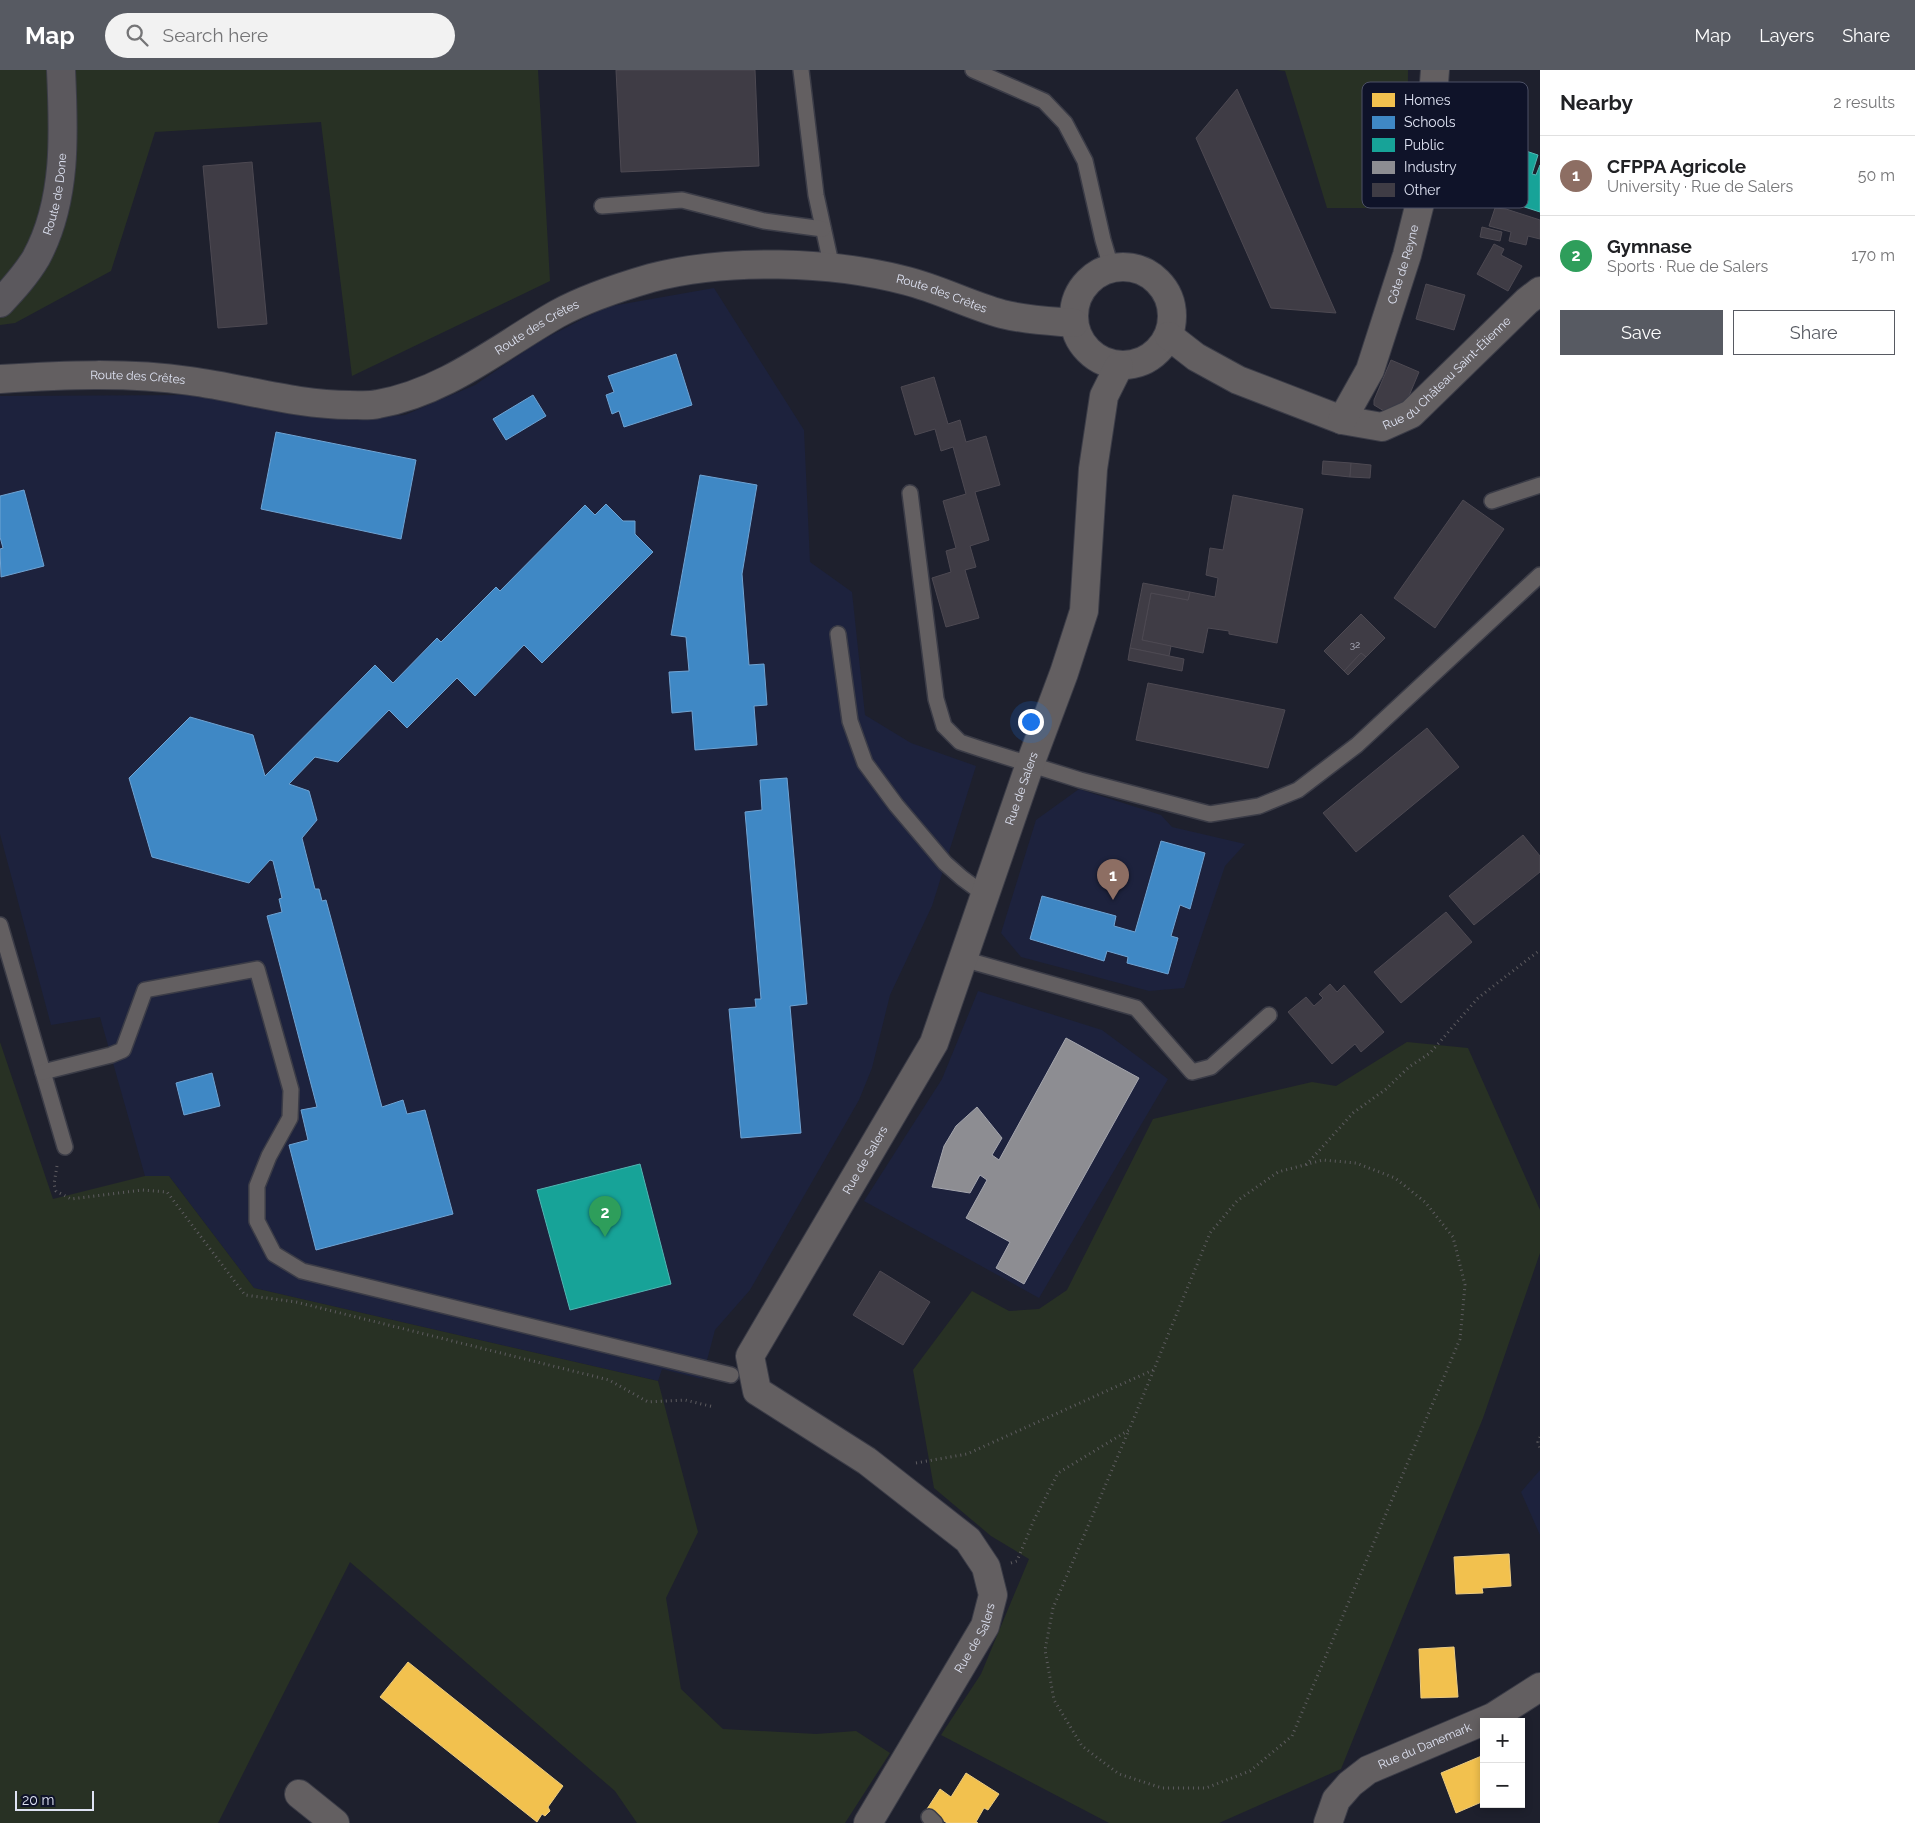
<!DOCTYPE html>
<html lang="en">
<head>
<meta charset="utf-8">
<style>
	body { margin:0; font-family:Raleway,sans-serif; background:#f2f2f2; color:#202124 }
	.controls { position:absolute; right:15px; bottom:15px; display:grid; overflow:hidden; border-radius:0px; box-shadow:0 2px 8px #0003 }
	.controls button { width:45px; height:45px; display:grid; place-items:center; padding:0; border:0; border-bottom:1px solid #e0e0e0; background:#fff; color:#202124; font:25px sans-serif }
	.scale { position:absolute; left:15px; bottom:12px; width:79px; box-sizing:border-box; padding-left:5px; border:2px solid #dfe3f3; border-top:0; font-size:14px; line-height:18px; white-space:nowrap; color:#dfe3f3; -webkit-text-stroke:4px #0f1329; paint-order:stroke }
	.you { position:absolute; left:1030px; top:651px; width:18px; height:18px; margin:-12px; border:4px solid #fff; border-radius:50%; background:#1a73e8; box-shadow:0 0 0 8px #1a73e833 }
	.badge { display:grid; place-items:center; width:32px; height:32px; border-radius:50%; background:#575a62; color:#fff; font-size:16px; font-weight:700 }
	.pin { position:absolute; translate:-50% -41px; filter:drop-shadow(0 1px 2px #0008) }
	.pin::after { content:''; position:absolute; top:26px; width:18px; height:15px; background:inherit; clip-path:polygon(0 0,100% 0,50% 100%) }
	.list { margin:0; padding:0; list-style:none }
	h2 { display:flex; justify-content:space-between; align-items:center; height:65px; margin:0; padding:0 20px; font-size:21px }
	h2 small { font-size:16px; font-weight:400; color:#757577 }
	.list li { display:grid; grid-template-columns:32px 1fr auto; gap:15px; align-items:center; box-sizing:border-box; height:80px; padding:0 20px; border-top:1px solid #e0e0e0 }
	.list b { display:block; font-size:19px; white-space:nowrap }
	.list p { margin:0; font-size:16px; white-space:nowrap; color:#757577 }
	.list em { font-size:16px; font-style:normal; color:#757577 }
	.actions { display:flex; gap:10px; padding:15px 20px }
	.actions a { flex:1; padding:11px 0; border:1px solid #575a62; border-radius:0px; text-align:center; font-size:18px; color:#575a62 }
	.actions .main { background:#575a62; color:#fff }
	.icon { flex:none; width:28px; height:28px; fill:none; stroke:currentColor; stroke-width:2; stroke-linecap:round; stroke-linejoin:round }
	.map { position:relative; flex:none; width:1540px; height:1753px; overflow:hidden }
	header { display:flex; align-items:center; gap:30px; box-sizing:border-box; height:70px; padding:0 25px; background:#575a62; color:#fff }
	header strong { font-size:24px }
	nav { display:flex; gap:28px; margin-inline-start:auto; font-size:18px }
	.search { width:350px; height:45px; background:#f2f2f2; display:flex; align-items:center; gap:12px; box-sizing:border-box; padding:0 18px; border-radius:28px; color:#757577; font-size:19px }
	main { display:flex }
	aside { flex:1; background:#fff }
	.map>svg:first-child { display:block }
</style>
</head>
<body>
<header>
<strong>Map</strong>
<div class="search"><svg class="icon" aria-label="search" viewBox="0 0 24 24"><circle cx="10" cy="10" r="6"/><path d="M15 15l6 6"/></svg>Search here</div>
<nav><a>Map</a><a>Layers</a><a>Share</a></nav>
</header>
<main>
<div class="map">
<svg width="1540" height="1753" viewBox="0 0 1540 1753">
	<rect width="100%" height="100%" fill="#1e202d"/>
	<!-- built -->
	<g fill="#1d223d">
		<polygon points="714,218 804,360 810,492 852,522 865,645 911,673 976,696 932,836 890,925 872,998 859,1030 750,1220 715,1260 702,1309 662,1299 658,1311 254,1218 169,1106 145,1106 100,947 51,955 0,764 0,326 201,325 350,349 405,345 475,315 538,272 606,237"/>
		<polygon points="1079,719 1161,745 1172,757 1245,774 1225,796 1184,918 1149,921 1021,887 1001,863 1036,750"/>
		<polygon points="978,921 1102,960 1168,1009 1039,1228 864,1131 942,1009"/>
		<polygon points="1540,1400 1540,1465 1521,1422"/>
	</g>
	<!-- green -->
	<g fill="#283124">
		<polygon points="0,0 538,0 550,211 352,306 321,52 155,62 111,201 15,253 0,255"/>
		<polygon points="1277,0 1408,0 1407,138 1327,138 1285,1"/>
		<polygon points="0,972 53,1129 145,1106 169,1106 254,1218 658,1311 698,1462 666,1528 681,1619 723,1659 816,1664 856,1661 890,1683 845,1753 637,1753 615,1721 350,1492 218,1753 0,1753"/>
		<polygon points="1407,972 1468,978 1540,1140 1540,1183 1483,1348 1341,1699 1219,1753 1109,1753 941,1665 981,1604 1029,1489 991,1466 934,1418 913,1300 972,1221 1009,1241 1039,1239 1067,1220 1153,1049 1312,1012 1336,1016"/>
	</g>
	<!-- homes -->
	<g fill="#f2c14e" stroke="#eccb80">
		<polygon points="1509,1484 1511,1516 1482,1518 1483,1523 1456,1524 1454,1487"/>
		<polygon points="1454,1577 1458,1627 1421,1628 1419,1579"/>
		<polygon points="408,1592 563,1716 548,1737 550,1741 545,1746 542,1744 537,1752 380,1627"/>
		<polygon points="1484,1685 1484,1731 1456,1743 1441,1703"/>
		<polygon points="966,1703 999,1724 988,1740 984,1738 976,1752 978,1753 947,1753 927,1739 940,1719 951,1727"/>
	</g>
	<!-- schools -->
	<g fill="#3f88c5" stroke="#6fa3d3">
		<polygon points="676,284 692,335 624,357 619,341 612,344 606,325 614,322 608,306"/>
		<polygon points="533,325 546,346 506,370 493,349"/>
		<polygon points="276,362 416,390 401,469 261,439"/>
		<polygon points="700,405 757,415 742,504 749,595 764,594 767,635 754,636 757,675 695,680 692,641 672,643 669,602 689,601 686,567 671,565"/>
		<polygon points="24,420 44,496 1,507 0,479 3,478 0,467 0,426"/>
		<polygon points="606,434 623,451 635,451 635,464 653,482 542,593 524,575 475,626 457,608 407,658 389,640 338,692 315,687 289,714 309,721 317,750 302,768 315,819 319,819 322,831 326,830 382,1037 403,1030 407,1044 425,1040 453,1144 316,1180 289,1075 308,1070 301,1040 317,1037 267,846 282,842 279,829 282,828 273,791 270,790 249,813 152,787 129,708 190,647 253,665 265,706 375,595 393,613 437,568 441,572 496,517 500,521 585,435 595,445"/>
		<polygon points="787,708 807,934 790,936 801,1063 741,1068 729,939 756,937 755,929 761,929 745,742 762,740 760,710"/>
		<polygon points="1161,771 1205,783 1190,839 1180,835 1171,866 1178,868 1168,904 1127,893 1128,887 1107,881 1104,891 1030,869 1042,826 1116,846 1114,856 1135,862"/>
		<polygon points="212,1003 220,1036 184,1045 176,1013"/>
	</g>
	<!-- public -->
	<g fill="#17a398" stroke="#53b6b3">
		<polygon points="1526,81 1538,85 1532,104 1536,105 1540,95 1540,142 1509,132"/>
		<polygon points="640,1094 671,1214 570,1240 537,1120"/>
	</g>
	<!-- industry -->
	<polygon fill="#8d8d92" stroke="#a6a7af" points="1066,968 1139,1008 1024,1214 996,1198 1010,1172 966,1148 987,1110 980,1105 970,1123 932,1117 944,1076 956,1056 977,1037 1002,1068 992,1085 999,1090"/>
	<!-- building -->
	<g fill="#3f3c45" stroke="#4d4952">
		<polygon points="616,0 755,0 759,96 621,102"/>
		<polygon points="1237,19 1336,243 1271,238 1196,68"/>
		<polygon points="252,92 267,254 218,258 203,96"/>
		<polygon points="1495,138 1506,139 1540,150 1540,169 1528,166 1526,175 1509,171 1511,162 1489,156"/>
		<polygon points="1482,157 1502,162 1500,171 1480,167"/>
		<polygon points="1494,174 1504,179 1501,185 1522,196 1508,221 1477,204"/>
		<polygon points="1426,214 1465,225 1454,260 1416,249"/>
		<polygon points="1391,290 1419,302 1406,333 1384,341 1374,335 1374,330"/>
		<polygon points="934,307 948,354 960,350 966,372 986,366 1000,415 975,422 989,470 970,476 976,497 965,500 979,548 946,557 932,508 951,502 946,481 956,478 943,431 966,424 953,377 941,381 935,359 915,365 901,317"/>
		<polygon points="1323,391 1351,393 1350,407 1322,404"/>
		<polygon points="1351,393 1371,395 1370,408 1350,407"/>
		<polygon points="1233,425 1303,439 1277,573 1229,564 1229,561 1208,558 1203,583 1142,570 1151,523 1188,530 1190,522 1215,527 1218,508 1206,505 1210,478 1223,480"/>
		<polygon points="1463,430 1504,459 1435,558 1394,528"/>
		<polygon points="1143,513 1190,522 1188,530 1151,523 1142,570 1171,576 1169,586 1130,578"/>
		<polygon points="1361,544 1385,568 1366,587 1361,583 1344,601 1324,581"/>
		<polygon points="1130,578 1184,589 1182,601 1128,590"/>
		<polygon points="1361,583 1366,587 1348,605 1344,601"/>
		<polygon points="1148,613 1285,640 1268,698 1136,670"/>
		<polygon points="1427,658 1459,697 1356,782 1323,743"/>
		<polygon points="1523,765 1540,786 1540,802 1474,855 1449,826"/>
		<polygon points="1446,842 1472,872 1401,933 1374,902"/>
		<polygon points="1330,914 1337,922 1344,915 1384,962 1361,982 1355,974 1332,994 1288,942 1306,927 1314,936 1323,928 1319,924"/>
		<polygon points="880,1201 930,1232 903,1275 853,1245"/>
	</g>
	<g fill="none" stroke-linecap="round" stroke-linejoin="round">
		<defs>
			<g id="lane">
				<polyline points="801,0 816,125 832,198"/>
				<polyline points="973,0 1044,31 1065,53 1085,91 1103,170 1111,197"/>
				<polyline points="602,136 682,130 764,151 823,159"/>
				<polyline points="910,423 936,629 944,656 960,672 981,679 1080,710 1210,744 1259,736 1298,720 1357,675 1540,505"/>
				<polyline points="1492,431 1540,415"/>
				<polyline points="838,564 850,651 865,693 896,735 945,793 962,808 985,825"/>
				<polyline points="0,855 65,1077"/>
				<polyline points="963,889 1136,938 1192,1002 1211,997 1269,945"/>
				<polyline points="43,1002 111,985 123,980 145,920 257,899 291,1020 290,1048 269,1086 257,1116 257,1151 274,1184 302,1201 731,1305"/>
				<polyline points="929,1747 935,1753"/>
			</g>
			<g id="street">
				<circle cx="1123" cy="246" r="49"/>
				<path id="s1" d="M 1169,266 L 1196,287 L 1238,310 L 1342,350 L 1382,357 L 1411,344 L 1527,231 L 1540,221"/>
				<path id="s2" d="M 0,309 C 63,305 128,302 190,311 C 243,318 296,335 350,335 C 360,335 369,336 378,334 C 446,322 499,277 557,244 C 586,228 620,217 651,208 C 726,188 832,191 907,211 C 939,219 969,235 1002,244 C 1025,250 1050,251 1074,253"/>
				<path id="s3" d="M 1342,350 L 1370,300 L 1407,185 L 1427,105 L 1435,0"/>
				<polyline points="299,1724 335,1753"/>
				<path id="s4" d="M 868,1753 L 985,1556 L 993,1525 L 986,1497 L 968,1470 L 867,1391 L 757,1321 L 750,1286 L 934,973 L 1030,694 L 1064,603 L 1084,541 L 1093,399 L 1104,326 L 1119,296"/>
				<path id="s5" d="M 1328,1753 L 1336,1730 L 1350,1714 L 1368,1700 L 1493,1647 L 1540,1617"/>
			</g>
			<g id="secondary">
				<path id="s6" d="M 0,233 C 13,219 26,205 36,188 C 67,131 64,63 61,0"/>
			</g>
		</defs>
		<!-- lane casing -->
		<use href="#lane" stroke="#3b3c47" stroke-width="18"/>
		<!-- street casing -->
		<use href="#street" stroke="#3b3c47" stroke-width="30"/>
		<!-- secondary casing -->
		<use href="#secondary" stroke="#3b3c47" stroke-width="30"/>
		<!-- path -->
		<g stroke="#5e5c60" stroke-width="3" stroke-dasharray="1 4" stroke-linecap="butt">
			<polyline points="1306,1095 1353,1043 1386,1019 1409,997 1430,983 1478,928 1540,880"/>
			<polyline points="57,1096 54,1114 56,1121 71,1129 142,1120 167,1122 245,1225 296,1232 609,1310 648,1332 685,1330 714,1337"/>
			<polyline points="1540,1367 1538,1372 1540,1378"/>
			<polyline points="916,1393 967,1384 1153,1300"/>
			<polyline points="1011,1493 1017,1491 1034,1450 1058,1403 1129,1360 1210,1163 1237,1131 1278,1102 1323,1090 1356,1093 1395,1108 1425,1132 1453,1167 1465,1215 1460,1269 1292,1666 1250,1701 1206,1718 1162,1718 1119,1704 1082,1676 1054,1630 1045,1580 1053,1538 1129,1360"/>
		</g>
		<!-- lane -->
		<use href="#lane" stroke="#635f61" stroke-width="15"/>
		<!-- street -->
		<use href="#street" stroke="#635f61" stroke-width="28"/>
		<!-- secondary -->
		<use href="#secondary" stroke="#5b585d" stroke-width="28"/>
	</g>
	<g text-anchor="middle" stroke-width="5" stroke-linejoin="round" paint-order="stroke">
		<!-- number labels -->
		<g font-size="10" fill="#b7b9c8">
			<text x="1355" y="578">32</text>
		</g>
		<!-- street labels -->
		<g font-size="12" fill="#dfe3f3" stroke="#0f1329">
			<text dy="4" stroke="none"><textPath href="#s6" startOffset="125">Route de Done</textPath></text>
			<text dy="4" stroke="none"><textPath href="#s3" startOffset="168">Côte de Reyne</textPath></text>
			<text dy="4" stroke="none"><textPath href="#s2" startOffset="978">Route des Crêtes</textPath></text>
			<text dy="4" stroke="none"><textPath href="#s2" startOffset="558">Route des Crêtes</textPath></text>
			<text dy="4" stroke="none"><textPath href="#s1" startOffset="319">Rue du Château Saint-Étienne</textPath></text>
			<text dy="4" stroke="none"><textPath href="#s2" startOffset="138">Route des Crêtes</textPath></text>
			<text dy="4" stroke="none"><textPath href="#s4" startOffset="1249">Rue de Salers</textPath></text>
			<text dy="4" stroke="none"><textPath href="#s4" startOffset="844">Rue de Salers</textPath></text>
			<text dy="4" stroke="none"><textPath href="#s4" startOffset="214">Rue de Salers</textPath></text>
			<text dy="4" stroke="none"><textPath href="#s5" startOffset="130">Rue du Danemark</textPath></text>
		</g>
	</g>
	<!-- legend -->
	<rect x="1362" y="12" width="166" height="126" rx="8" fill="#0f1329" stroke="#4d5166" stroke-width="1"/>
	<rect x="1372" y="23" width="23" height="14" fill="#f2c14e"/>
	<rect x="1372" y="46" width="23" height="13" fill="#3f88c5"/>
	<rect x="1372" y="68" width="23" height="14" fill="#17a398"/>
	<rect x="1372" y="91" width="23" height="13" fill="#8d8d92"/>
	<rect x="1372" y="113" width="23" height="14" fill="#3f3c45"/>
	<g font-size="14" fill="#dfe3f3">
		<text x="1404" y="35">Homes</text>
		<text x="1404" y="57">Schools</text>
		<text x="1404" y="80">Public</text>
		<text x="1404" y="102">Industry</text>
		<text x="1404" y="125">Other</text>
	</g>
</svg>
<div class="controls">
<button>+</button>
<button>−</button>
</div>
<div class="scale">20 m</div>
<div class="you"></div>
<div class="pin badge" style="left:1113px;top:830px;background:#8d6e63">1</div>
<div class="pin badge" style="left:605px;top:1167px;background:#2e9e5b">2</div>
</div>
<aside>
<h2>Nearby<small>2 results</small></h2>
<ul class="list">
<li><span class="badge" style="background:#8d6e63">1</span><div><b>CFPPA Agricole</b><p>University · Rue de Salers</p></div><em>50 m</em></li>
<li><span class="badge" style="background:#2e9e5b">2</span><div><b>Gymnase</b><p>Sports · Rue de Salers</p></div><em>170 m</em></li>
</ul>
<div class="actions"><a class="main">Save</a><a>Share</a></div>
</aside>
</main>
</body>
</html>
